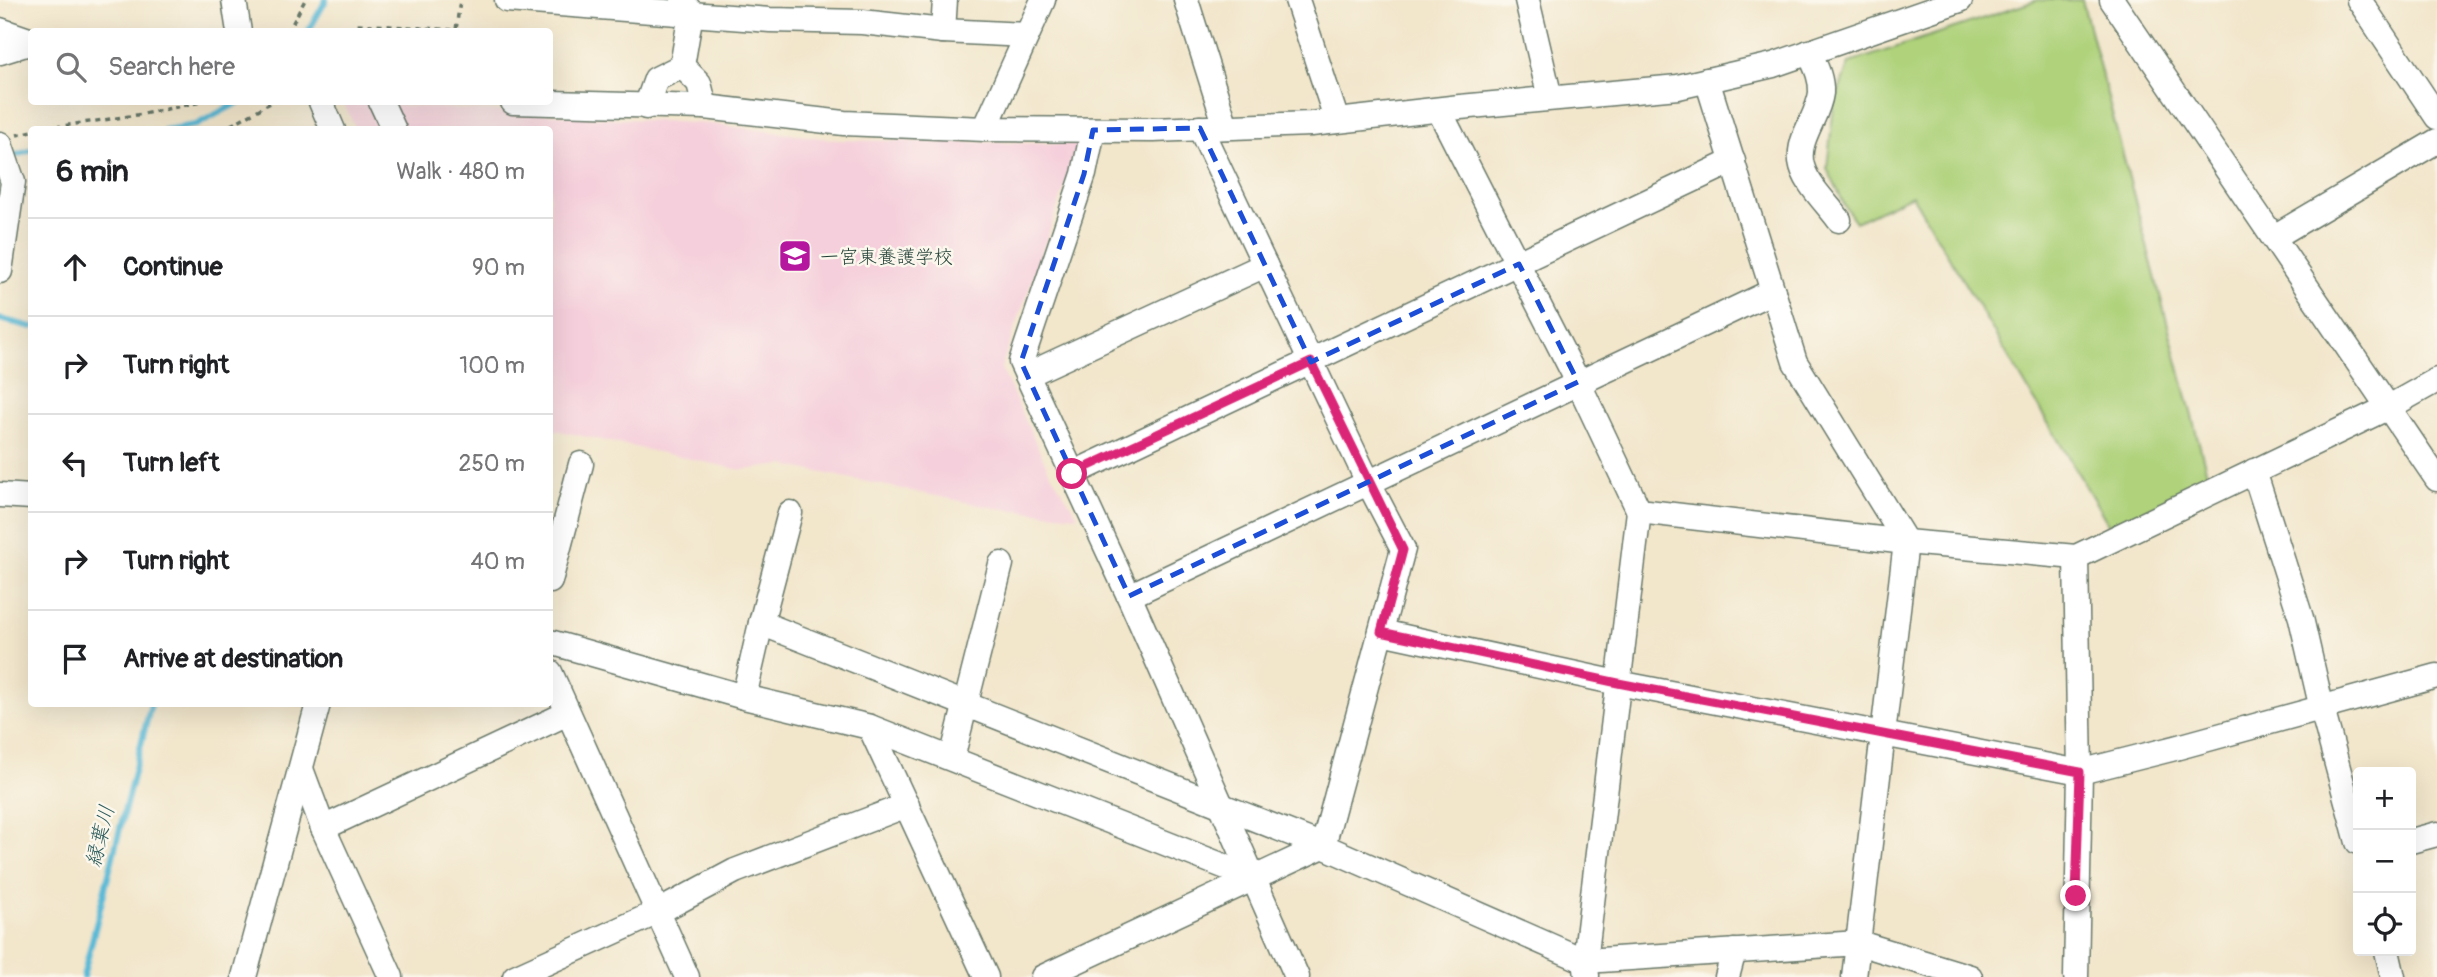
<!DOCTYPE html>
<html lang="en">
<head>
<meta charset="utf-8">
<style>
	body { margin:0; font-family:Pangolin,"Klee One",sans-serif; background:#f2f2f2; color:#202124 }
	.controls { position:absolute; right:21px; bottom:21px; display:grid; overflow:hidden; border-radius:7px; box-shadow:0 7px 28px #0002 }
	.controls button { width:63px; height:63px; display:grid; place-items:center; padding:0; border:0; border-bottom:2px solid #e0e0e0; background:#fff; color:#202124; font:35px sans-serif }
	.stop { position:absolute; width:21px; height:21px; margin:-16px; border:5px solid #db2777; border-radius:50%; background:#fff }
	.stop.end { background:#db2777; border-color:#fff; box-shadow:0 2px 7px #0008 }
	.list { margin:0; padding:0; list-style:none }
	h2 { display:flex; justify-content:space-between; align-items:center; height:91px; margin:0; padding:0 28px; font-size:30px }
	h2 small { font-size:23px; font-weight:400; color:#757577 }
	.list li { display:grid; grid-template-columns:46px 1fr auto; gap:21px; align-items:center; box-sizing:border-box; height:98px; padding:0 28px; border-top:2px solid #e0e0e0 }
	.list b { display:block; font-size:26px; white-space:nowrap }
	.list em { font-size:23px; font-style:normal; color:#757577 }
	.icon { flex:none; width:38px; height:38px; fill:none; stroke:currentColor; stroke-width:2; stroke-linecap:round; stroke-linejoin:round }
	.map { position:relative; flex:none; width:2437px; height:977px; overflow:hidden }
	.search { position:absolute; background:#fff; box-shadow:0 7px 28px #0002; left:28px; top:28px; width:525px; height:77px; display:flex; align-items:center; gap:18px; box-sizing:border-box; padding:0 24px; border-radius:7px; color:#757577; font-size:26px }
	.panel { position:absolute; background:#fff; box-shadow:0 7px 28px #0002; left:28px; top:126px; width:525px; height:581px; border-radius:7px }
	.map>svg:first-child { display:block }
</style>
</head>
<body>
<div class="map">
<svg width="2437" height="977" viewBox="0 0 2437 977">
	<rect width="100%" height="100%" fill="#fbf7ec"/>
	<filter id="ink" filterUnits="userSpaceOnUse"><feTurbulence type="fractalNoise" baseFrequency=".0143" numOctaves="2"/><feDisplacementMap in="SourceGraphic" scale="14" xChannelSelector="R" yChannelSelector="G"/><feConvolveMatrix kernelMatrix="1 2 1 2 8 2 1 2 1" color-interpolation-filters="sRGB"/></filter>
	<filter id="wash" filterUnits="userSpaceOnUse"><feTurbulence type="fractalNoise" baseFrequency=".00686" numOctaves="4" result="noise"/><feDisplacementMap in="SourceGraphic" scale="28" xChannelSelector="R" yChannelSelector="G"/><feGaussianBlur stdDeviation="1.57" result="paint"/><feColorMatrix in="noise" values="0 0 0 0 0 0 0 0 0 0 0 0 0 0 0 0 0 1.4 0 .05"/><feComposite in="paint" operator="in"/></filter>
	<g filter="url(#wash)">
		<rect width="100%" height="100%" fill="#f2e6cb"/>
		<!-- built -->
		<polygon fill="#f5cfdb" points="343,102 712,124 837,140 1080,144 1001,368 1048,469 1078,516 995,508 784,465 742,470 550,429 550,130 356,129"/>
		<!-- green -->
		<polygon fill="#afd27a" stroke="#678857" stroke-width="2" points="2038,0 2082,0 2212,492 2116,537 1912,195 1856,222 1846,208 1827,168 1834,105 1849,63"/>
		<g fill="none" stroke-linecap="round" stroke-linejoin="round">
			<!-- stream -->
			<g stroke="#58b9d6" stroke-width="6">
				<polyline points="308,32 326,0"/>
				<polyline points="165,130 196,125 239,102"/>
				<polyline points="10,157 32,150"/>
				<polyline points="0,319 32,327"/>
				<polyline points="83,977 151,704"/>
			</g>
		</g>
	</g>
	<g filter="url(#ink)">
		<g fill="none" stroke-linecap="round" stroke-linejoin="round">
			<defs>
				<g id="minor">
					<polyline points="234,0 239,32"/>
					<polyline points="507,0 770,20 862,22 943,31 1027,35"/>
					<polyline points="1186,0 1226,127"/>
					<polyline points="1297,0 1337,121"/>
					<polyline points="1527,0 1550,98"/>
					<polyline points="2112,0 2437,479"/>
					<polyline points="2359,0 2437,117"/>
					<polyline points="683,1 691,13 682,66 699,83 705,107"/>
					<polyline points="0,30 32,41"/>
					<polyline points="943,31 945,0"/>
					<polyline points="0,52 32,42"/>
					<path d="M 1809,52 C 1815,65 1822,78 1821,93 C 1818,117 1798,137 1801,161 C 1804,183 1827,203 1839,220"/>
					<polyline points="1707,80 1795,362 1906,542 1854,977"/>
					<polyline points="321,102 333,130"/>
					<polyline points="381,102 394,130"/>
					<polyline points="513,102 705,107 844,123 985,129 1153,130 1311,124 1460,107 1678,87 1773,65 1960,0"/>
					<polyline points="646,107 656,79 682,66"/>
					<polyline points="1439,110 1578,382 1639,511 1906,542 2076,557 2389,407 2437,380"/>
					<polyline points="985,129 1043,0"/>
					<polyline points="1093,130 1084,174 1021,362 1129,596 1297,977"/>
					<polyline points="0,144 13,182 0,271"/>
					<polyline points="2274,237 2437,141"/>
					<polyline points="1027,375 1265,265"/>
					<polyline points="2254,471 2301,618 2322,709 2358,842"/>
					<polyline points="1072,474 1733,161"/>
					<polyline points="0,495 32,497"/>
					<polyline points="550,581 581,464"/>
					<polyline points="1129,596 1773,291"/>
					<polyline points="761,623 1323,846 1585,961 1859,943 1970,977"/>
					<polyline points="1381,632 1618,683 2080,772 2175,748 2437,676"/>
					<polyline points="550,642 744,697 870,727 1254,878"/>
					<polyline points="550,672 687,977"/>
					<polyline points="744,697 761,623 790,513"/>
					<polyline points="870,727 986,977"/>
					<polyline points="952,758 1001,564"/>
					<polyline points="301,769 323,828 391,977"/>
					<polyline points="323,828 568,713"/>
					<polyline points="2411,841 2437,834"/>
					<polyline points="2387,951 2393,977"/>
					<polyline points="1587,976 1585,961 1639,511"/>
					<polyline points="244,977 318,704"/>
					<polyline points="515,977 658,912 735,871 907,805"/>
					<polyline points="1043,977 1323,846 1403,549 1368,482 1200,128"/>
					<polyline points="1727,977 1734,951"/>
					<polyline points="2076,977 2080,772 2076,557"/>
				</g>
			</defs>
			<!-- minor casing -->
			<use href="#minor" stroke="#697869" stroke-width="27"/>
			<!-- path -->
			<g stroke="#697869" stroke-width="3.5" stroke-dasharray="5 5" stroke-linecap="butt">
				<polyline points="288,32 305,0"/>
				<polyline points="352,32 357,24 456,30 460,0"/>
				<polyline points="36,130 143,114 201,102"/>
				<polyline points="222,130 272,102"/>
				<polyline points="17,135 32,131"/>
			</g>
			<!-- minor -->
			<use href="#minor" stroke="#fff" stroke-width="24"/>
		</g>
	</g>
	<g fill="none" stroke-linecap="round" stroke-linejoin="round" filter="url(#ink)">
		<!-- route -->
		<polyline stroke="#db2777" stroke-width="9" points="1072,474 1311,362 1403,550 1381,632 1618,683 2080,772 2076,896"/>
	</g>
	<!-- marked area -->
	<path fill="none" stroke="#1d4ed8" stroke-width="5" stroke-dasharray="14 9" stroke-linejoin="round" d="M 1200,128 L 1311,362 L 1519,264 L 1578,382 L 1129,596 L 1021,362 L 1084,174 L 1093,130 Z"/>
	<!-- icons -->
	<defs>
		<symbol id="school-square" viewBox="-11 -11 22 22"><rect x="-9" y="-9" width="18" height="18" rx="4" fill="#b5179e" stroke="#fbf7ec"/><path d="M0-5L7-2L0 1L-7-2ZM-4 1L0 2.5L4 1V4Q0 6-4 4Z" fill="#fff"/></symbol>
	</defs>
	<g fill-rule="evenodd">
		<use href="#school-square" x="776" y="237" width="38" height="38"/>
	</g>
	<g text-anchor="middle" stroke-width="5" stroke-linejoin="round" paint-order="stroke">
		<!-- poi labels -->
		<g font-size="19" fill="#1f3d34" stroke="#fbf7ec" text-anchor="start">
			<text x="820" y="263">一宮東養護学校</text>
		</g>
		<!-- water labels -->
		<g font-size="21" font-style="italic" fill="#2d5c5c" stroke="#fbf7ec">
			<text transform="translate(100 836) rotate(-76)" y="7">縁葉川</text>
		</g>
	</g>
</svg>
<div class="controls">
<button>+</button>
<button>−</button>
<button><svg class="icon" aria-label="locate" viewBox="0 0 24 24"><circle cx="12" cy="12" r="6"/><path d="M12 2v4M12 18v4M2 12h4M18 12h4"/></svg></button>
</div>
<div class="stop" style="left:1072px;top:474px"></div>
<div class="stop end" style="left:2076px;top:896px"></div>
<div class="search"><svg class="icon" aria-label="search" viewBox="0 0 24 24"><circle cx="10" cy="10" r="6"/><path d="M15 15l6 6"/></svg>Search here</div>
<section class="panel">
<h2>6 min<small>Walk · 480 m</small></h2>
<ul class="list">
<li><svg class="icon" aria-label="ahead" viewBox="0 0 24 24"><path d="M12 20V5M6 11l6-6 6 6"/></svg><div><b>Continue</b></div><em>90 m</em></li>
<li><svg class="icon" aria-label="right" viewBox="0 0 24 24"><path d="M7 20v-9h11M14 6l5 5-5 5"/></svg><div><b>Turn right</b></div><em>100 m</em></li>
<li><svg class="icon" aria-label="left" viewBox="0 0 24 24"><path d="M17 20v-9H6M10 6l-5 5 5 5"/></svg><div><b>Turn left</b></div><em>250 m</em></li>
<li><svg class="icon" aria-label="right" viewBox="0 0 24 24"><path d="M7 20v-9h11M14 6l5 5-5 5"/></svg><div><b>Turn right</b></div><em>40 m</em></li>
<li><svg class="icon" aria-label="arrive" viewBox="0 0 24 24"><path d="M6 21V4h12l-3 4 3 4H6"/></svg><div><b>Arrive at destination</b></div></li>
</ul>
</section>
</div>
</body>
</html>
